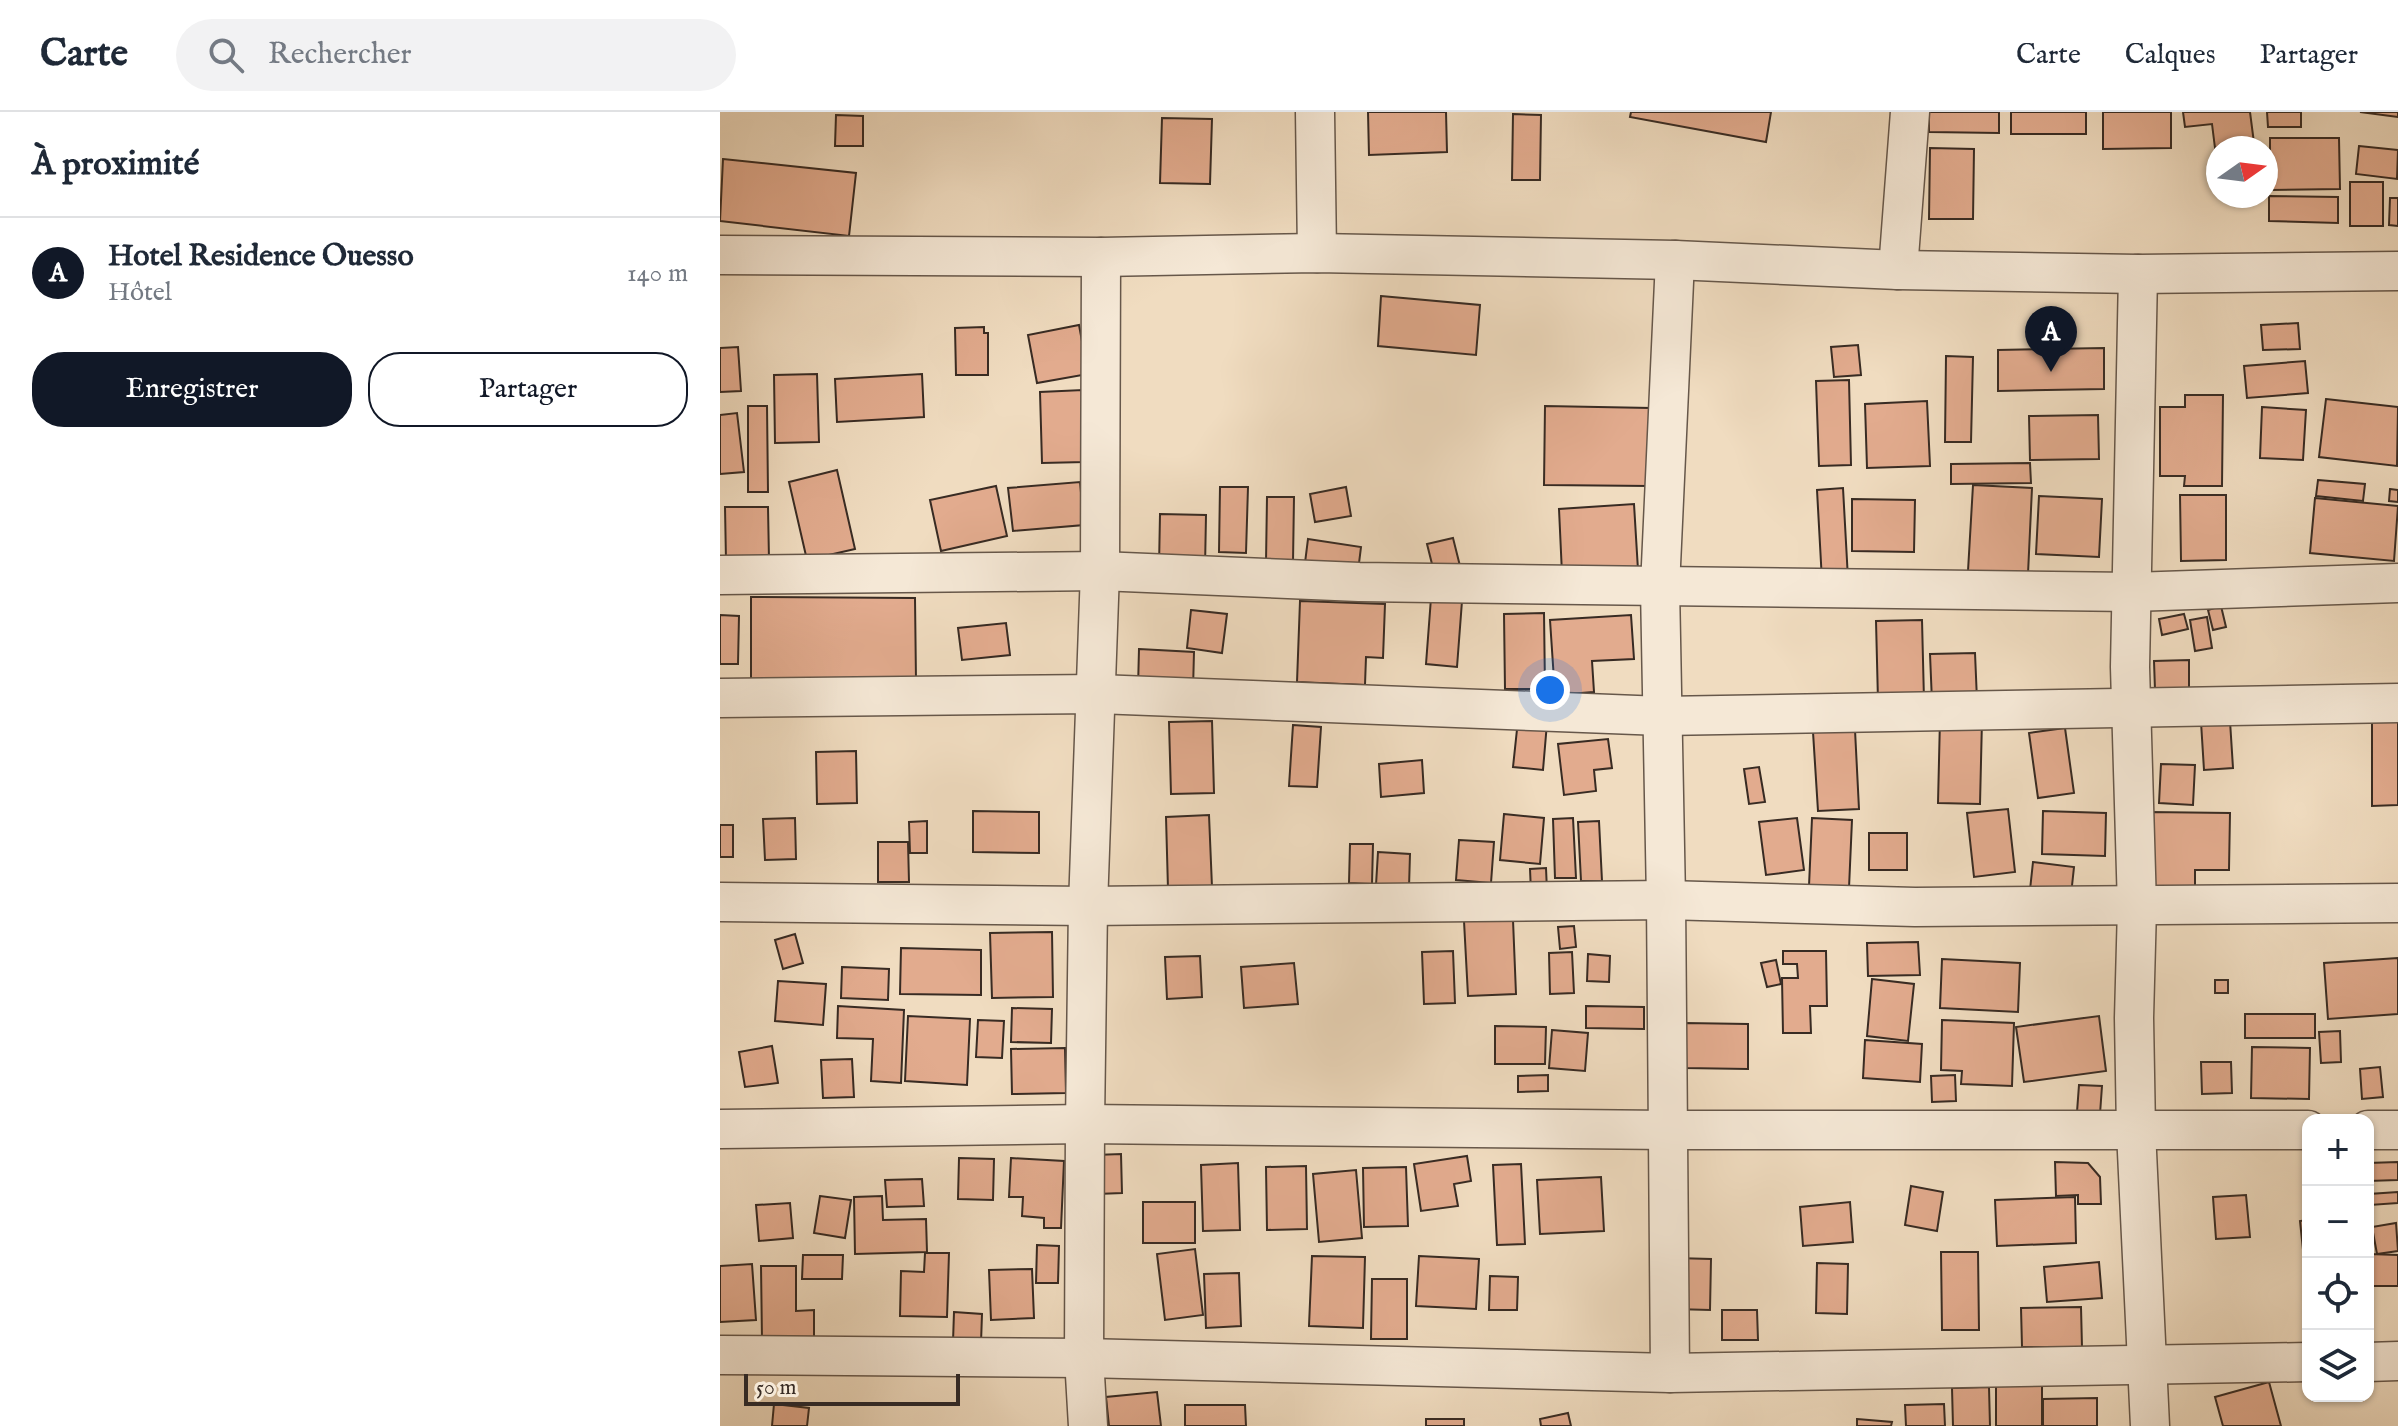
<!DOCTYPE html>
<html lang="fr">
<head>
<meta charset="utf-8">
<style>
	body { margin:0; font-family:"IM FELL English",serif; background:#f2f2f3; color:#1f2937 }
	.controls { position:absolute; right:24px; bottom:24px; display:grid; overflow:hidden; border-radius:16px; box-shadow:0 2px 6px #0004 }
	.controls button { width:72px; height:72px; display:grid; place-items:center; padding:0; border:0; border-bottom:2px solid #e0e1e3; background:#fff; color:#1f2937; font:40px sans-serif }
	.compass { position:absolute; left:1486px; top:24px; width:72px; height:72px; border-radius:50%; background:#fff; box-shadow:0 2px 6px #0004; rotate:76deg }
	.scale { position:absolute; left:24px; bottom:20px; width:216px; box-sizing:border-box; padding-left:8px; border:4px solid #382b23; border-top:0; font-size:22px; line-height:28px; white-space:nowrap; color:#382b23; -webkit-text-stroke:6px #f5e8d6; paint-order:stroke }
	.you { position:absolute; left:830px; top:578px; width:28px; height:28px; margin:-20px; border:6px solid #fff; border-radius:50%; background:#1a73e8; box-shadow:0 0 0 12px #1a73e833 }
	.badge { display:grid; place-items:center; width:52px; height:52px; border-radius:50%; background:#111827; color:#fff; font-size:26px; font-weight:700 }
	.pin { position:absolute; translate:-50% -66px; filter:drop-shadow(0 2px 4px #0008) }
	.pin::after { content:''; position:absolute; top:42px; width:28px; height:24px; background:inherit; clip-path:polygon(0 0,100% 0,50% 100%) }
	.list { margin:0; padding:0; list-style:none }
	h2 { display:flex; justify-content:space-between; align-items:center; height:104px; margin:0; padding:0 32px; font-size:34px }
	h2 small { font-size:26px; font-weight:400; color:#747a83 }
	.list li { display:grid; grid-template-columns:52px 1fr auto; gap:24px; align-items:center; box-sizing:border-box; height:112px; padding:0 32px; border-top:2px solid #e0e1e3 }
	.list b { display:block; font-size:30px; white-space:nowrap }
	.list p { margin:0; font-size:26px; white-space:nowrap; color:#747a83 }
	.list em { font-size:26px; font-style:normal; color:#747a83 }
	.actions { display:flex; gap:16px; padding:24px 32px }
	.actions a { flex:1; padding:18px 0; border:2px solid #111827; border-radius:32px; text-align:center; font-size:28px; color:#111827 }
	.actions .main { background:#111827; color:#fff }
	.icon { flex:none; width:44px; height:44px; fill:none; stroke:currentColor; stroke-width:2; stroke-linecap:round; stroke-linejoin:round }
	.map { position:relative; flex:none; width:1678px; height:1314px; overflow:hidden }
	header { display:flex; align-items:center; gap:48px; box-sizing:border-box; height:112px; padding:0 40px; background:#fff; border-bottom:2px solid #e0e1e3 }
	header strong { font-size:38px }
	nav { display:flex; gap:44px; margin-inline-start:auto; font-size:28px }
	.search { width:560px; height:72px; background:#f2f2f3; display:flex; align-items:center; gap:20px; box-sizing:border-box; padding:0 28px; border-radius:44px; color:#747a83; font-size:30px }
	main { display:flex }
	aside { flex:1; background:#fff }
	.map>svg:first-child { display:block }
</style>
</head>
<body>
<header>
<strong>Carte</strong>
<div class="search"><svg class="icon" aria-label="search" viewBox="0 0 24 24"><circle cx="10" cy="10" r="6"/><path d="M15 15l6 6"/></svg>Rechercher</div>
<nav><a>Carte</a><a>Calques</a><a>Partager</a></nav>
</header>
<main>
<aside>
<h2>À proximité<small></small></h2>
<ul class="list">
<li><span class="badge">A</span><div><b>Hotel Residence Ouesso</b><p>Hôtel</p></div><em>140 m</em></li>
</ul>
<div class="actions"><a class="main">Enregistrer</a><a>Partager</a></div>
</aside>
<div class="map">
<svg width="1678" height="1314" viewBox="0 0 1678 1314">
	<rect width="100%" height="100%" fill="#f0dcc0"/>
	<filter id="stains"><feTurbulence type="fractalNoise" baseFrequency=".0025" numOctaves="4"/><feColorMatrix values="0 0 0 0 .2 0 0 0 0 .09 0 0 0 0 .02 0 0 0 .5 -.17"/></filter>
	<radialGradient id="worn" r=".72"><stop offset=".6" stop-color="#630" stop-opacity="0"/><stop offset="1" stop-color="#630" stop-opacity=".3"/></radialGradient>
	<!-- building -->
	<g fill="#e2ab8e" stroke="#382b23" stroke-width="2">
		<polygon points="648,0 726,0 727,40 649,43"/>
		<polygon points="911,0 1051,0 1046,30 910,5"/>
		<polygon points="1209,0 1279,0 1279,21 1209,20"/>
		<rect x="1291" y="0" width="75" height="22"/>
		<polygon points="1383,0 1451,0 1451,36 1383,37"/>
		<polygon points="1463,0 1530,0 1534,31 1495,36 1492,12 1465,15"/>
		<polygon points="1547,0 1581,0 1581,15 1548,15"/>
		<polygon points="1640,0 1678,0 1678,5"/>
		<polygon points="793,2 821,3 820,68 792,68"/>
		<polygon points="116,3 143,4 143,34 115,34"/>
		<polygon points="442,6 492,7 490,72 440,71"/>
		<polygon points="1550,26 1619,26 1620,77 1550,78"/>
		<polygon points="1639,34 1678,38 1677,67 1636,62"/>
		<polygon points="1210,36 1254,37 1253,107 1209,107"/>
		<polygon points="3,47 136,61 129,124 0,109"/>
		<rect x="1630" y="70" width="33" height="44"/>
		<polygon points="1549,84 1618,85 1618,111 1549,109"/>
		<polygon points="1670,86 1678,86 1678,114 1669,113"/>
		<polygon points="661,184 760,193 756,243 658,234"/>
		<polygon points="1578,211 1580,237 1543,238 1541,213"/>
		<polygon points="359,213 368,262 317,271 308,223"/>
		<polygon points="264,215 264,221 268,221 268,263 236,263 235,216"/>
		<polygon points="1138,233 1141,263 1114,265 1111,235"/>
		<polygon points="18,235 21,279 0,280 0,236"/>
		<polygon points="1384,236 1384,277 1278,279 1278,238"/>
		<polygon points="1226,244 1253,245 1251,330 1225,330"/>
		<polygon points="1585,249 1588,281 1527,286 1524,254"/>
		<polygon points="97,262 99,330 55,331 54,263"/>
		<polygon points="202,262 204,305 117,310 115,267"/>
		<polygon points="1129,268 1131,353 1099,354 1096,269"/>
		<polygon points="363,278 365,350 322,351 320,280"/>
		<polygon points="1465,283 1503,283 1502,374 1464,374 1465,364 1440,364 1440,295 1465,295"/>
		<polygon points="1606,287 1678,295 1677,354 1599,345"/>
		<polygon points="1207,289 1210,354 1147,356 1145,292"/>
		<polygon points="28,294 47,294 48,380 28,380"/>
		<polygon points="825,294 931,296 930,374 824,373"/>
		<polygon points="1542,295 1586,298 1583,348 1540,346"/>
		<polygon points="17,301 24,360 0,362 0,303"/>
		<polygon points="1378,303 1379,347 1310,348 1309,304"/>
		<polygon points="1310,351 1311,371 1231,372 1231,352"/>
		<polygon points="117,358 135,437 87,448 69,370"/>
		<polygon points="1598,368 1645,372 1643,389 1596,384"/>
		<polygon points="360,370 364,413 293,419 288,376"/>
		<polygon points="1253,373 1312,376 1308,462 1248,459"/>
		<polygon points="276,374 287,424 221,439 210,388"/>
		<polygon points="500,375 528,375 526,441 499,440"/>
		<polygon points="626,375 631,404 595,410 590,382"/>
		<polygon points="1123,376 1128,467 1102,469 1097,378"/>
		<polygon points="1670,377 1678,378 1678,390 1669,389"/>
		<polygon points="1460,383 1506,383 1506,448 1461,449"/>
		<polygon points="1319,384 1382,387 1379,445 1316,442"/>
		<polygon points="547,385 574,385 573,450 546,450"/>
		<polygon points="1595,386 1678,394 1674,449 1590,441"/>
		<polygon points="1132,387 1195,388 1194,440 1132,439"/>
		<polygon points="914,392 918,458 842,462 839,397"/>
		<polygon points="5,395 48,395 49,448 6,449"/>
		<polygon points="440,402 486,403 485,456 439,455"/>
		<polygon points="733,426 740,454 714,460 707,432"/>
		<polygon points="588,427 641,435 638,459 585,451"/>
		<polygon points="31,485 195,486 196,569 31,569"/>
		<polygon points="711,486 742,489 737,555 706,552"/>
		<polygon points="580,489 665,492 663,546 646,545 645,573 577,570"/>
		<polygon points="1501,494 1506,515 1493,518 1488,498"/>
		<polygon points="471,498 507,502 502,541 467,536"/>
		<polygon points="824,501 825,577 785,577 784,502"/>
		<polygon points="1464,502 1468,517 1442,523 1439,507"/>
		<polygon points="0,503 19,504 18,552 0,552"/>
		<polygon points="911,503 914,547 872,549 874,580 835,583 830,508"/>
		<polygon points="1487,505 1492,536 1475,539 1470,508"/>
		<polygon points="1202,508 1204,588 1158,589 1156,509"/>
		<polygon points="286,511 290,543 242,548 238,516"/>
		<polygon points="419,537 474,540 473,578 418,576"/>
		<polygon points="1255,541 1257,588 1212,590 1210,542"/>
		<polygon points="1469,548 1469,578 1435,578 1434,549"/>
		<polygon points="1652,606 1678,606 1678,693 1652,694"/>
		<polygon points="1220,607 1262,608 1260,692 1218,691"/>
		<polygon points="798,608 827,611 823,658 793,655"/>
		<polygon points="492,609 494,681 451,682 449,610"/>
		<polygon points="1510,609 1513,656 1484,658 1481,610"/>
		<polygon points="573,613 601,615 597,675 569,674"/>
		<polygon points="1345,616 1354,681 1318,686 1309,621"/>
		<polygon points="1135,618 1139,697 1098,699 1093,620"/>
		<polygon points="888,627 892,656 874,658 876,679 844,683 838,632"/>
		<polygon points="136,639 137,691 97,692 96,640"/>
		<polygon points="702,648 704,681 661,685 659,652"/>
		<polygon points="1441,652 1475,653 1473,693 1439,691"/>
		<polygon points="1039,655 1045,690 1029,692 1024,657"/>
		<polygon points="1288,697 1295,760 1254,765 1247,701"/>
		<polygon points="253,699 319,700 319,741 253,740"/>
		<polygon points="1323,699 1386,701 1385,744 1322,742"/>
		<polygon points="1429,700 1510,701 1509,758 1475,758 1475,781 1428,780"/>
		<polygon points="784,702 824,706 820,752 780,748"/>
		<polygon points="489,703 492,775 448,777 446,705"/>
		<polygon points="75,706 76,747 45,748 43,707"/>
		<polygon points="853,706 856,766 835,766 833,707"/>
		<polygon points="1077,706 1084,758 1046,763 1039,710"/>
		<polygon points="1092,706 1132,708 1129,776 1089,774"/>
		<polygon points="207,709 207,741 190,741 189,710"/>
		<polygon points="879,709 882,769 861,769 858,710"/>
		<rect x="0" y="713" width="13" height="32"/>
		<rect x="1149" y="721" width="38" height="37"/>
		<polygon points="739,728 774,730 771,771 736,768"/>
		<polygon points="158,730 188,730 189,770 158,770"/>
		<polygon points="630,732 653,732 652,772 629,771"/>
		<polygon points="658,740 690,742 689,775 656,773"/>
		<polygon points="1313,750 1354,755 1351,783 1310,778"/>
		<polygon points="826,756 827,779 811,780 810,757"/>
		<polygon points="793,808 796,882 748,884 744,809"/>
		<polygon points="854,814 856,835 840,837 838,815"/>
		<polygon points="332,820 333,885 272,886 270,821"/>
		<polygon points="75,822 83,851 63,857 55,828"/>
		<polygon points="1198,830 1200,863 1148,864 1147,831"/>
		<polygon points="181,836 261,838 261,883 180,882"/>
		<polygon points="733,839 735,891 704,892 702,840"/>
		<polygon points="1063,839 1106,839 1107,894 1090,894 1091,921 1063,921 1062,866 1078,866 1077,852 1063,852"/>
		<polygon points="852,840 854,881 830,882 829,841"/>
		<polygon points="868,842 890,844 889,870 867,869"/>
		<polygon points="480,844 482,885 447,887 445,845"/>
		<polygon points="1678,846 1678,902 1608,907 1604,851"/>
		<polygon points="1222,847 1300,851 1298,900 1220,896"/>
		<polygon points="1056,848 1061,872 1047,875 1041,851"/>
		<polygon points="574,851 578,892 524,896 521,855"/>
		<polygon points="122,855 169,857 168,888 121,886"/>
		<polygon points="1152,867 1194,872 1188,929 1147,924"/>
		<rect x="1495" y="868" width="13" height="13"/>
		<polygon points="58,869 106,872 103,913 55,909"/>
		<polygon points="118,894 184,898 181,971 151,969 153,927 117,926"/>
		<polygon points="866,894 924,895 924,917 866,916"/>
		<polygon points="292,896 332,897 331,931 291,930"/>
		<rect x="1525" y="902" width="70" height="24"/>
		<polygon points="188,904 250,907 247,973 185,969"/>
		<polygon points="1379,904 1386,959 1304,970 1296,915"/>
		<polygon points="258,908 284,909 282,946 256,945"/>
		<polygon points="1222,908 1294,911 1292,974 1241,972 1242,959 1221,958"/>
		<polygon points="965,911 1028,912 1028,957 964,956"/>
		<polygon points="775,914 826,915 825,952 775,952"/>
		<polygon points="832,918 868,921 865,959 829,956"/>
		<polygon points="1620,919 1621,950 1601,951 1599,920"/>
		<polygon points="1145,928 1202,932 1200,970 1143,966"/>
		<polygon points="52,934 58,971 25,975 19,940"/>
		<polygon points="1532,935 1590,936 1589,987 1531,986"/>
		<polygon points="345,936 346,981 292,982 291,937"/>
		<polygon points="132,947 134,985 103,986 101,948"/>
		<polygon points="1481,950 1511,950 1512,981 1482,982"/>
		<polygon points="1660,955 1663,985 1642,987 1640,957"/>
		<polygon points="828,963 828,979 798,980 798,964"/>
		<polygon points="1235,963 1236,989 1212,990 1211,964"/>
		<polygon points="1359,973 1382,974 1380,1002 1357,1000"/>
		<polygon points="401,1042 402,1081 377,1082 375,1043"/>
		<polygon points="747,1044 751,1069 734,1072 738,1094 701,1099 694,1052"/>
		<polygon points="239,1046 274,1047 273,1088 238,1087"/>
		<polygon points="291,1046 344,1049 341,1116 324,1116 324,1106 302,1104 303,1085 289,1085"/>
		<polygon points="1335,1050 1368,1051 1380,1065 1381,1092 1358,1092 1358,1083 1336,1084"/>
		<polygon points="1678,1050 1678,1068 1648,1069 1648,1051"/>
		<polygon points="518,1051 520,1118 483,1119 481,1053"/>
		<polygon points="801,1052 805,1132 777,1133 773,1053"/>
		<polygon points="586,1054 587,1117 547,1118 546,1055"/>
		<polygon points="686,1055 688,1114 644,1115 643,1056"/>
		<polygon points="636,1058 642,1126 599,1130 593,1062"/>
		<polygon points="881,1065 884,1119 820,1122 817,1068"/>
		<polygon points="202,1067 204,1094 167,1095 165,1068"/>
		<polygon points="1191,1074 1223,1080 1217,1119 1185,1113"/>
		<polygon points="1678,1080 1678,1091 1650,1093 1649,1082"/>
		<polygon points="1526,1083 1530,1125 1496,1127 1493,1085"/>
		<polygon points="100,1084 131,1088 125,1126 94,1121"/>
		<polygon points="162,1084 163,1108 206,1107 207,1140 135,1142 134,1085"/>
		<polygon points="1355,1085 1356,1131 1277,1134 1275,1088"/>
		<rect x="423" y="1090" width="52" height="41"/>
		<polygon points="1130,1090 1133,1130 1083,1134 1080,1095"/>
		<polygon points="70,1091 73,1126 39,1129 36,1093"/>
		<polygon points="1588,1108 1588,1147 1584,1147 1580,1109"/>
		<polygon points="1676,1111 1678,1139 1657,1142 1652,1115"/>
		<polygon points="317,1133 339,1134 338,1171 316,1171"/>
		<polygon points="475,1137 483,1203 445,1208 437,1142"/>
		<polygon points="1221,1140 1258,1140 1259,1218 1222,1218"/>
		<polygon points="205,1141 229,1141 227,1205 180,1204 181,1159 204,1160"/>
		<polygon points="1649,1142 1678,1143 1678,1174 1649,1174"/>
		<polygon points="83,1143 123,1143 122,1167 82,1167"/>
		<polygon points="592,1144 645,1145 643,1216 589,1214"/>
		<polygon points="699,1144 759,1147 756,1197 696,1194"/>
		<polygon points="955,1146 991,1147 990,1198 954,1197"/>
		<polygon points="1379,1150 1382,1186 1327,1190 1324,1155"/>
		<polygon points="1097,1151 1128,1152 1127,1202 1096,1201"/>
		<polygon points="32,1152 36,1208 0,1210 0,1154"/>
		<polygon points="41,1154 76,1154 76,1199 94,1198 94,1227 42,1228"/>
		<polygon points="312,1157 314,1206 271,1208 269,1158"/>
		<polygon points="519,1161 521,1214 486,1216 484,1162"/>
		<polygon points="770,1164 798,1165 797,1198 769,1198"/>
		<polygon points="652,1167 687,1167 687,1227 651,1227"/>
		<polygon points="1361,1195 1362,1235 1302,1235 1301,1196"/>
		<polygon points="1002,1198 1037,1198 1038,1228 1002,1228"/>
		<polygon points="234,1200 262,1202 261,1231 233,1230"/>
		<rect x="1276" y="1270" width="46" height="44"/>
		<polygon points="1549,1270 1561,1314 1503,1314 1495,1285"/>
		<polygon points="1269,1275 1270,1314 1233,1314 1232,1276"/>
		<polygon points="437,1280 441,1314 389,1314 386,1285"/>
		<polygon points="1377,1286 1377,1314 1323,1314 1323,1287"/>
		<polygon points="54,1292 89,1296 87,1314 52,1314"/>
		<polygon points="1224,1292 1225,1314 1186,1314 1185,1293"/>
		<polygon points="465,1293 525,1293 526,1314 465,1314"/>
		<polygon points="848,1301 851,1314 821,1314 820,1307"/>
		<rect x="706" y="1307" width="38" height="7"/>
		<polygon points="1137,1307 1172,1310 1171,1314 1137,1314"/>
	</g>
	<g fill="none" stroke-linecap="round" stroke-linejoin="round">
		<defs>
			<g id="minor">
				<polyline points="595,0 597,141"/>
				<polyline points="0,143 381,145 597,141 955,148 1178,158 1418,162 1678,159"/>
				<polyline points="1178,158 1190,0"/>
				<polyline points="1418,162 1410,555 1417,795 1414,906 1416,1019 1430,1314"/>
				<polyline points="0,463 380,459 639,470 1412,480 1678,471"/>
				<polyline points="0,586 378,582 942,604 1678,591"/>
				<polyline points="0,790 368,794 946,788 1195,795 1678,791"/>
				<polyline points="0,1017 365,1012 947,1018 1588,1018"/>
				<polyline points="1648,1018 1678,1018"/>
				<polyline points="0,1243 364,1246 950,1261 1588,1250"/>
				<polyline points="1648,1250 1678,1249"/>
				<polyline points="950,1261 946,788 940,475 955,148"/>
				<polyline points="368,1314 364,1246 365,1012 368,794 380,459 381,145"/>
			</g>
		</defs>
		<!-- minor casing -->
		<use href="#minor" stroke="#66574a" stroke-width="41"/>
		<!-- minor -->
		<use href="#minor" stroke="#f5e8d6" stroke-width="38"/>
	</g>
	<rect width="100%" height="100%" filter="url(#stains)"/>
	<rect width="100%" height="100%" fill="url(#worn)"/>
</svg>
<div class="controls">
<button>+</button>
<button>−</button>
<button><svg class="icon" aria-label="locate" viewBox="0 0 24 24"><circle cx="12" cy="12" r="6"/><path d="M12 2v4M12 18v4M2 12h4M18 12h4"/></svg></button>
<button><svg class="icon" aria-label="layers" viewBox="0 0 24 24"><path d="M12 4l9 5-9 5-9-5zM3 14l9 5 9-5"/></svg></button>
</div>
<svg class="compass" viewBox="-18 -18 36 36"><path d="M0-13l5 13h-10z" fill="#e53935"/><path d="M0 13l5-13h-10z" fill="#747a83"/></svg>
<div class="scale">50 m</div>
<div class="you"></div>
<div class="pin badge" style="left:1331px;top:260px">A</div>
</div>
</main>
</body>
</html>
